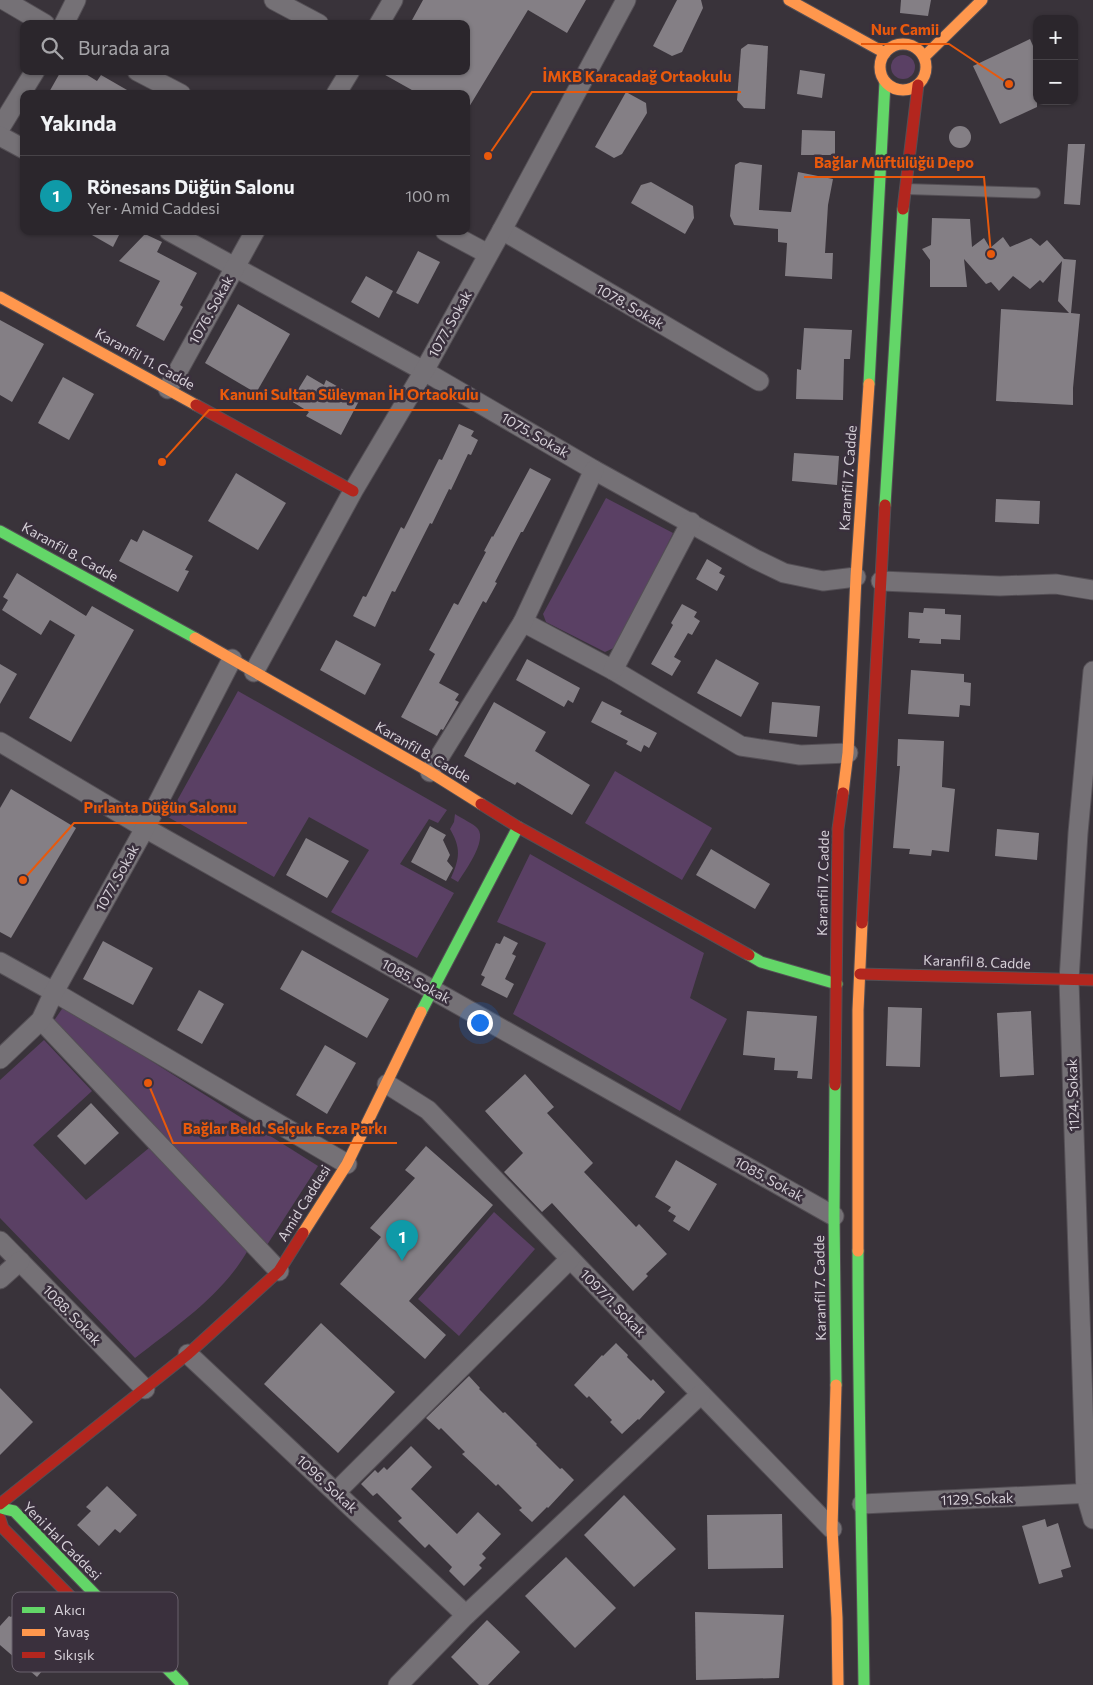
<!DOCTYPE html>
<html lang="tr">
<head>
<meta charset="utf-8">
<style>
	body { margin:0; font-family:Commissioner,sans-serif; background:#332e34; color:#f1f3f6 }
	.controls { position:absolute; right:15px; top:15px; display:grid; overflow:hidden; border-radius:10px; box-shadow:0 1px 4px #0004 }
	.controls button { width:45px; height:45px; display:grid; place-items:center; padding:0; border:0; border-bottom:1px solid #474348; background:#2b262c; color:#f1f3f6; font:25px sans-serif }
	.you { position:absolute; left:479px; top:1022px; width:18px; height:18px; margin:-12px; border:4px solid #fff; border-radius:50%; background:#1a73e8; box-shadow:0 0 0 8px #1a73e833 }
	.badge { display:grid; place-items:center; width:32px; height:32px; border-radius:50%; background:#9f99a1; color:#fff; font-size:16px; font-weight:700 }
	.pin { position:absolute; translate:-50% -41px; filter:drop-shadow(0 1px 2px #0008) }
	.pin::after { content:''; position:absolute; top:26px; width:18px; height:15px; background:inherit; clip-path:polygon(0 0,100% 0,50% 100%) }
	.list { margin:0; padding:0; list-style:none }
	h2 { display:flex; justify-content:space-between; align-items:center; height:65px; margin:0; padding:0 20px; font-size:21px }
	h2 small { font-size:16px; font-weight:400; color:#a6a5a9 }
	.list li { display:grid; grid-template-columns:32px 1fr auto; gap:15px; align-items:center; box-sizing:border-box; height:80px; padding:0 20px; border-top:1px solid #474348 }
	.list b { display:block; font-size:19px; white-space:nowrap }
	.list p { margin:0; font-size:16px; white-space:nowrap; color:#a6a5a9 }
	.list em { font-size:16px; font-style:normal; color:#a6a5a9 }
	.icon { flex:none; width:28px; height:28px; fill:none; stroke:currentColor; stroke-width:2; stroke-linecap:round; stroke-linejoin:round }
	.map { position:relative; flex:none; width:1093px; height:1685px; overflow:hidden }
	.search { position:absolute; background:#2b262c; box-shadow:0 1px 4px #0004; left:20px; top:20px; width:450px; height:55px; display:flex; align-items:center; gap:12px; box-sizing:border-box; padding:0 18px; border-radius:10px; color:#a6a5a9; font-size:19px }
	.panel { position:absolute; background:#2b262c; box-shadow:0 1px 4px #0004; left:20px; top:90px; width:450px; height:145px; border-radius:10px }
	.map>svg:first-child { display:block }
</style>
</head>
<body>
<div class="map">
<svg width="1093" height="1685" viewBox="0 0 1093 1685">
	<rect width="100%" height="100%" fill="#39333a"/>
	<!-- green -->
	<g fill="#5a4064">
		<circle cx="903" cy="67" r="12"/>
		<polygon points="606,498 673,533 618,646 605,652 546,622 543,614"/>
		<polygon points="238,691 447,810 438,823 429,819 400,864 454,893 417,958 331,912 369,850 309,817 274,877 168,817"/>
		<polygon points="615,771 712,828 682,880 585,823"/>
		<path d="M 455,814 C 462,819 473,823 478,829 C 487,841 465,871 458,882 L 451,878 C 460,858 461,848 450,829 L 454,822 Z"/>
		<polygon points="530,854 704,953 690,998 727,1019 680,1111 513,1014 546,943 497,922"/>
		<polygon points="64,1006 318,1166 267,1245 53,1022"/>
		<path d="M 44,1040 L 92,1091 L 33,1145 L 86,1200 L 149,1148 L 248,1250 C 222,1296 176,1326 135,1358 L 0,1218 L 0,1080 Z"/>
		<polygon points="494,1212 535,1249 459,1336 418,1299"/>
	</g>
	<!-- building -->
	<g fill="#847f85">
		<polygon points="423,0 586,0 567,33 528,10 466,112 466,94 419,94 378,71 466,71 466,24 419,24 412,20"/>
		<polygon points="677,0 701,0 703,8 682,52 672,56 653,46"/>
		<polygon points="901,0 931,0 928,16 900,13"/>
		<polygon points="1030,39 1037,55 1037,107 1000,124 973,66"/>
		<polygon points="748,44 768,46 765,109 744,108 737,100 741,49"/>
		<polygon points="800,70 825,74 822,98 797,94"/>
		<polygon points="61,71 81,71 97,81 101,75 134,94 48,94"/>
		<polygon points="626,92 646,103 647,113 622,154 614,158 595,147"/>
		<circle cx="960" cy="137" r="11"/>
		<polygon points="802,130 835,131 835,155 801,155"/>
		<polygon points="1068,144 1085,144 1080,205 1064,204"/>
		<polygon points="740,162 762,165 759,210 791,212 798,172 833,179 828,205 825,253 833,253 832,279 785,276 787,243 778,242 778,229 734,225 730,216 735,165"/>
		<polygon points="651,182 693,206 694,218 685,234 631,203 641,185"/>
		<polygon points="932,218 970,219 972,247 984,238 990,248 1003,237 1010,247 1031,238 1040,246 1047,240 1064,259 1076,260 1071,313 1080,314 1073,388 1073,405 996,401 1001,309 1069,313 1058,301 1062,261 1043,283 1040,280 1030,289 1013,276 999,291 991,282 986,284 964,259 967,287 930,287 930,260 922,249 931,245"/>
		<polygon points="85,231 121,231 113,247"/>
		<polygon points="145,234 162,242 157,252 197,273 180,305 183,307 164,341 136,326 160,281 119,261"/>
		<polygon points="418,251 440,262 418,304 396,293"/>
		<polygon points="366,276 393,291 379,318 351,302"/>
		<polygon points="238,304 290,334 256,393 205,363"/>
		<polygon points="0,320 44,344 12,402 0,395"/>
		<polygon points="804,328 852,330 850,359 844,359 843,400 796,399 797,369 801,370"/>
		<polygon points="307,375 324,385 326,380 360,399 341,435 306,416 309,412 291,401"/>
		<polygon points="63,377 94,394 69,440 38,423"/>
		<polygon points="459,424 474,431 471,436 478,440 471,455 468,454 451,490 449,489 432,524 430,523 395,592 392,591 375,627 353,616 363,596 366,597 401,527 404,529 439,459 442,460"/>
		<polygon points="794,453 839,456 837,485 792,481"/>
		<polygon points="530,468 551,479 523,532 521,532 495,582 497,583 486,603 483,601 439,683 459,694 455,700 459,702 443,730 441,729 437,736 401,717 435,654 429,650 454,603 458,605 486,552 484,551 492,536 493,537"/>
		<polygon points="236,473 286,503 258,550 208,521"/>
		<polygon points="996,499 1040,501 1039,524 995,522"/>
		<polygon points="143,530 193,556 185,570 189,571 178,592 119,561 131,539 137,542"/>
		<polygon points="707,559 722,568 719,573 725,576 717,591 696,579"/>
		<polygon points="17,573 86,616 92,606 134,630 71,742 29,718 75,635 50,620 41,635 2,610 8,600 3,597"/>
		<polygon points="682,604 697,612 694,617 700,621 692,635 688,633 674,657 681,661 672,676 651,664 673,625 671,623"/>
		<polygon points="924,608 945,609 945,614 961,615 960,640 941,639 941,644 919,643 920,639 908,638 909,612 923,613"/>
		<polygon points="336,640 381,664 365,695 320,670"/>
		<polygon points="527,659 580,688 573,703 568,700 564,707 516,680"/>
		<polygon points="716,659 759,683 741,717 697,693"/>
		<polygon points="0,664 17,674 0,704"/>
		<polygon points="911,670 964,674 964,682 971,683 970,706 960,705 959,717 908,714"/>
		<polygon points="602,701 622,711 620,714 657,733 649,748 644,745 641,752 626,744 628,741 591,722"/>
		<polygon points="494,702 546,732 535,751 590,785 572,815 517,782 515,785 464,756"/>
		<polygon points="772,702 820,706 817,737 769,733"/>
		<polygon points="898,739 944,741 942,787 955,789 949,852 932,850 931,856 909,854 910,849 893,848 900,766 897,766"/>
		<polygon points="11,789 76,828 11,938 0,932 0,808"/>
		<polygon points="430,826 446,835 443,840 450,855 447,861 453,868 446,881 411,862"/>
		<polygon points="997,829 1039,833 1037,860 995,856"/>
		<polygon points="306,838 349,861 327,898 286,875"/>
		<polygon points="711,849 770,884 755,909 696,875"/>
		<polygon points="504,936 518,943 512,954 516,956 505,979 514,984 507,998 481,985 485,977 481,975 496,943 500,944"/>
		<polygon points="103,941 153,968 133,1005 83,979"/>
		<polygon points="302,950 389,999 367,1038 280,989"/>
		<polygon points="199,990 224,1004 202,1044 177,1030"/>
		<polygon points="888,1007 922,1008 920,1067 886,1066"/>
		<polygon points="747,1011 817,1016 812,1079 797,1078 798,1071 774,1070 775,1058 743,1055"/>
		<polygon points="1031,1011 1034,1075 1000,1077 997,1013"/>
		<polygon points="325,1045 356,1063 327,1114 296,1095"/>
		<polygon points="525,1074 554,1107 547,1113 593,1163 584,1172 636,1227 639,1224 667,1254 646,1274 648,1276 633,1291 552,1203 542,1212 504,1172 523,1153 485,1111"/>
		<polygon points="91,1103 119,1133 85,1165 57,1136"/>
		<polygon points="426,1146 493,1205 409,1301 446,1335 425,1359 340,1284 381,1237 370,1228 415,1178 405,1170"/>
		<polygon points="676,1160 717,1184 689,1231 673,1221 676,1216 668,1211 671,1207 655,1197"/>
		<polygon points="321,1323 395,1392 338,1453 264,1384"/>
		<polygon points="616,1343 628,1355 627,1357 651,1381 653,1379 665,1392 639,1420 638,1419 622,1434 610,1422 612,1420 589,1396 587,1398 574,1385 602,1355 603,1356"/>
		<polygon points="469,1376 480,1388 479,1389 503,1413 505,1412 537,1444 536,1445 560,1469 562,1468 574,1480 548,1508 547,1507 532,1522 519,1510 522,1508 498,1484 496,1486 475,1466 462,1454 465,1452 441,1428 439,1430 426,1418"/>
		<polygon points="0,1388 33,1422 0,1455"/>
		<polygon points="411,1446 432,1467 411,1489 457,1534 478,1512 501,1534 482,1554 486,1558 479,1565 482,1568 464,1586 449,1571 452,1567 429,1544 425,1548 398,1521 402,1518 377,1493 373,1496 361,1484 375,1470 378,1473 384,1467 387,1470"/>
		<polygon points="107,1486 137,1515 120,1533 115,1529 99,1546 77,1525 91,1511 86,1507"/>
		<polygon points="624,1495 676,1549 634,1587 584,1535"/>
		<polygon points="782,1514 783,1568 708,1569 707,1515"/>
		<polygon points="1045,1519 1047,1527 1058,1523 1071,1567 1061,1570 1063,1577 1039,1584 1022,1526"/>
		<polygon points="566,1557 616,1608 575,1648 525,1596"/>
		<polygon points="20,1608 31,1618 29,1620 50,1639 53,1636 62,1645 53,1656 54,1657 37,1677 0,1645 0,1626 9,1616 11,1617"/>
		<polygon points="695,1612 784,1615 779,1678 696,1680"/>
		<polygon points="487,1620 520,1652 488,1685 479,1685 451,1657"/>
	</g>
	<g fill="none" stroke-linecap="round" stroke-linejoin="round">
		<defs>
			<polyline id="lane" points="906,189 1035,193"/>
			<g id="street">
				<polyline points="4,0 45,24"/>
				<polyline points="274,0 319,24"/>
				<polyline points="64,24 76,0"/>
				<polyline points="379,24 393,0"/>
				<polyline points="137,71 181,94"/>
				<polyline points="336,94 350,71"/>
				<polyline points="0,128 35,71"/>
				<polyline points="0,136 24,149"/>
				<polyline points="502,230 759,381"/>
				<polyline points="169,231 424,371 594,470 755,559 784,573 823,581 856,577"/>
				<polyline points="445,231 488,254"/>
				<polyline points="168,389 255,231"/>
				<polyline points="881,581 1000,586 1056,584 1093,590"/>
				<polyline points="523,622 613,670 741,746 800,755 848,753"/>
				<polyline points="613,670 691,522"/>
				<polyline points="1093,671 1078,833 1069,980 1086,1495 1093,1519"/>
				<polyline points="254,672 353,491 424,371 502,230 626,0"/>
				<polyline points="0,742 145,828 834,1216"/>
				<polyline points="430,772 523,622 594,470"/>
				<polyline points="0,962 54,992 347,1164"/>
				<polyline points="41,1020 279,1271"/>
				<polyline points="0,1059 41,1020 54,992 145,828 232,659"/>
				<polyline points="387,1084 428,1110 584,1273 832,1529"/>
				<polyline points="0,1241 145,1389"/>
				<polyline points="0,1279 20,1261"/>
				<polyline points="188,1354 466,1615"/>
				<polyline points="336,1492 570,1259"/>
				<polyline points="862,1504 1093,1493"/>
				<polyline points="398,1685 466,1615 701,1394"/>
			</g>
			<g id="fast">
				<polyline points="869,384 885,82"/>
				<polyline points="885,505 903,209"/>
				<polyline points="0,531 195,638"/>
				<polyline points="749,955 761,962 837,984"/>
				<polyline points="421,1012 518,827"/>
				<polyline points="835,1085 834,1216 836,1385"/>
				<path d="M 858,1251 C 858,1396 862,1540 864,1685"/>
				<polyline points="0,1508 14,1511 183,1685"/>
			</g>
			<g id="slow">
				<polyline points="789,0 885,53"/>
				<circle cx="903" cy="67" r="23"/>
				<polyline points="924,57 982,0"/>
				<polyline points="0,297 196,405"/>
				<polyline points="195,638 430,772 481,804"/>
				<polyline points="843,793 848,753 856,577 869,384"/>
				<polyline points="303,1233 347,1164 421,1012"/>
				<polyline points="858,1251 858,1010 862,923"/>
				<polyline points="836,1385 832,1529 837,1618 838,1685"/>
			</g>
			<g id="jam">
				<polyline points="903,209 918,85"/>
				<polyline points="196,405 353,491"/>
				<polyline points="481,804 518,827 749,955"/>
				<polyline points="862,923 885,505"/>
				<polyline points="860,974 1093,980"/>
				<polyline points="835,1085 838,829 843,793"/>
				<polyline points="0,1504 188,1354 279,1271 303,1233"/>
				<polyline points="0,1519 3,1528 76,1602"/>
			</g>
		</defs>
		<!-- lane casing -->
		<use href="#lane" stroke="#544f55" stroke-width="12"/>
		<!-- street casing -->
		<use href="#street" stroke="#544f55" stroke-width="21"/>
		<!-- fast casing -->
		<use href="#fast" stroke="#544f55" stroke-width="13"/>
		<!-- slow casing -->
		<use href="#slow" stroke="#544f55" stroke-width="13"/>
		<!-- jam casing -->
		<use href="#jam" stroke="#544f55" stroke-width="13"/>
		<!-- lane -->
		<use href="#lane" stroke="#757176" stroke-width="10"/>
		<!-- street -->
		<use href="#street" stroke="#757176" stroke-width="19"/>
		<!-- fast -->
		<use href="#fast" stroke="#63d668" stroke-width="11"/>
		<!-- slow -->
		<use href="#slow" stroke="#ff974d" stroke-width="11"/>
		<!-- jam -->
		<use href="#jam" stroke="#b3261e" stroke-width="11"/>
	</g>
	<g text-anchor="middle" stroke-width="5" stroke-linejoin="round" paint-order="stroke">
		<!-- street labels -->
		<g font-size="14" fill="#d6d0d8" stroke="#3a303d">
			<text transform="translate(630 306) rotate(30)" y="5">1078. Sokak</text>
			<text transform="translate(211 310) rotate(-61)" y="5">1076. Sokak</text>
			<text transform="translate(450 324) rotate(-61)" y="5">1077. Sokak</text>
			<text transform="translate(145 359) rotate(29)" y="5">Karanfil 11. Cadde</text>
			<text transform="translate(535 435) rotate(30)" y="5">1075. Sokak</text>
			<text transform="translate(848 478) rotate(-86)" y="5">Karanfil 7. Cadde</text>
			<text transform="translate(70 552) rotate(29)" y="5">Karanfil 8. Cadde</text>
			<text transform="translate(423 752) rotate(30)" y="5">Karanfil 8. Cadde</text>
			<text transform="translate(117 878) rotate(-61)" y="5">1077. Sokak</text>
			<text transform="translate(823 883) rotate(-89)" y="5">Karanfil 7. Cadde</text>
			<text transform="translate(977 962) rotate(2)" y="5">Karanfil 8. Cadde</text>
			<text transform="translate(416 981) rotate(29)" y="5">1085. Sokak</text>
			<text transform="translate(1073 1095) rotate(-92)" y="5">1124. Sokak</text>
			<text transform="translate(769 1179) rotate(29)" y="5">1085. Sokak</text>
			<text transform="translate(304 1203) rotate(-58)" y="5">Amid Caddesi</text>
			<text transform="translate(820 1288) rotate(-91)" y="5">Karanfil 7. Cadde</text>
			<text transform="translate(613 1303) rotate(46)" y="5">1097/1. Sokak</text>
			<text transform="translate(72 1315) rotate(46)" y="5">1088. Sokak</text>
			<text transform="translate(327 1484) rotate(43)" y="5">1096. Sokak</text>
			<text transform="translate(977 1499) rotate(-2)" y="5">1129. Sokak</text>
			<text transform="translate(62 1541) rotate(45)" y="5">Yeni Hal Caddesi</text>
		</g>
	</g>
	<!-- legend -->
	<rect x="12" y="1592" width="166" height="80" rx="8" fill="#3a303d" stroke="#69606c" stroke-width="1"/>
	<rect x="22" y="1607" width="23" height="6" fill="#63d668"/>
	<rect x="22" y="1629" width="23" height="7" fill="#ff974d"/>
	<rect x="22" y="1652" width="23" height="6" fill="#b3261e"/>
	<g font-size="14" fill="#d6d0d8">
		<text x="54" y="1615">Akıcı</text>
		<text x="54" y="1637">Yavaş</text>
		<text x="54" y="1660">Sıkışık</text>
	</g>
	<!-- callouts -->
	<path fill="none" stroke="#e8590c" stroke-width="2" d="M1009 84L949 44H861M488 156L532 92H741M991 254L984 177H804M162 462L209 410H488M23 880L74 823H247M148 1083L173 1143H397"/>
	<g fill="#e8590c" stroke="#3a303d" stroke-width="2">
		<circle cx="1009" cy="84" r="5"/>
		<circle cx="488" cy="156" r="5"/>
		<circle cx="991" cy="254" r="5"/>
		<circle cx="162" cy="462" r="5"/>
		<circle cx="23" cy="880" r="5"/>
		<circle cx="148" cy="1083" r="5"/>
	</g>
	<g font-size="15" text-anchor="middle" font-weight="bold" fill="#e8590c" stroke="#3a303d" stroke-width="5" stroke-linejoin="round" paint-order="stroke">
		<text x="905" y="35">Nur Camii</text>
		<text x="637" y="82">İMKB Karacadağ Ortaokulu</text>
		<text x="894" y="168">Bağlar Müftülüğü Depo</text>
		<text x="349" y="400">Kanuni Sultan Süleyman İH Ortaokulu</text>
		<text x="160" y="813">Pırlanta Düğün Salonu</text>
		<text x="285" y="1134">Bağlar Beld. Selçuk Ecza Parkı</text>
	</g>
</svg>
<div class="controls">
<button>+</button>
<button>−</button>
</div>
<div class="you"></div>
<div class="pin badge" style="left:402px;top:1261px;background:#0f9aa8">1</div>
<div class="search"><svg class="icon" aria-label="search" viewBox="0 0 24 24"><circle cx="10" cy="10" r="6"/><path d="M15 15l6 6"/></svg>Burada ara</div>
<section class="panel">
<h2>Yakında<small></small></h2>
<ul class="list">
<li><span class="badge" style="background:#0f9aa8">1</span><div><b>Rönesans Düğün Salonu</b><p>Yer · Amid Caddesi</p></div><em>100 m</em></li>
</ul>
</section>
</div>
</body>
</html>
